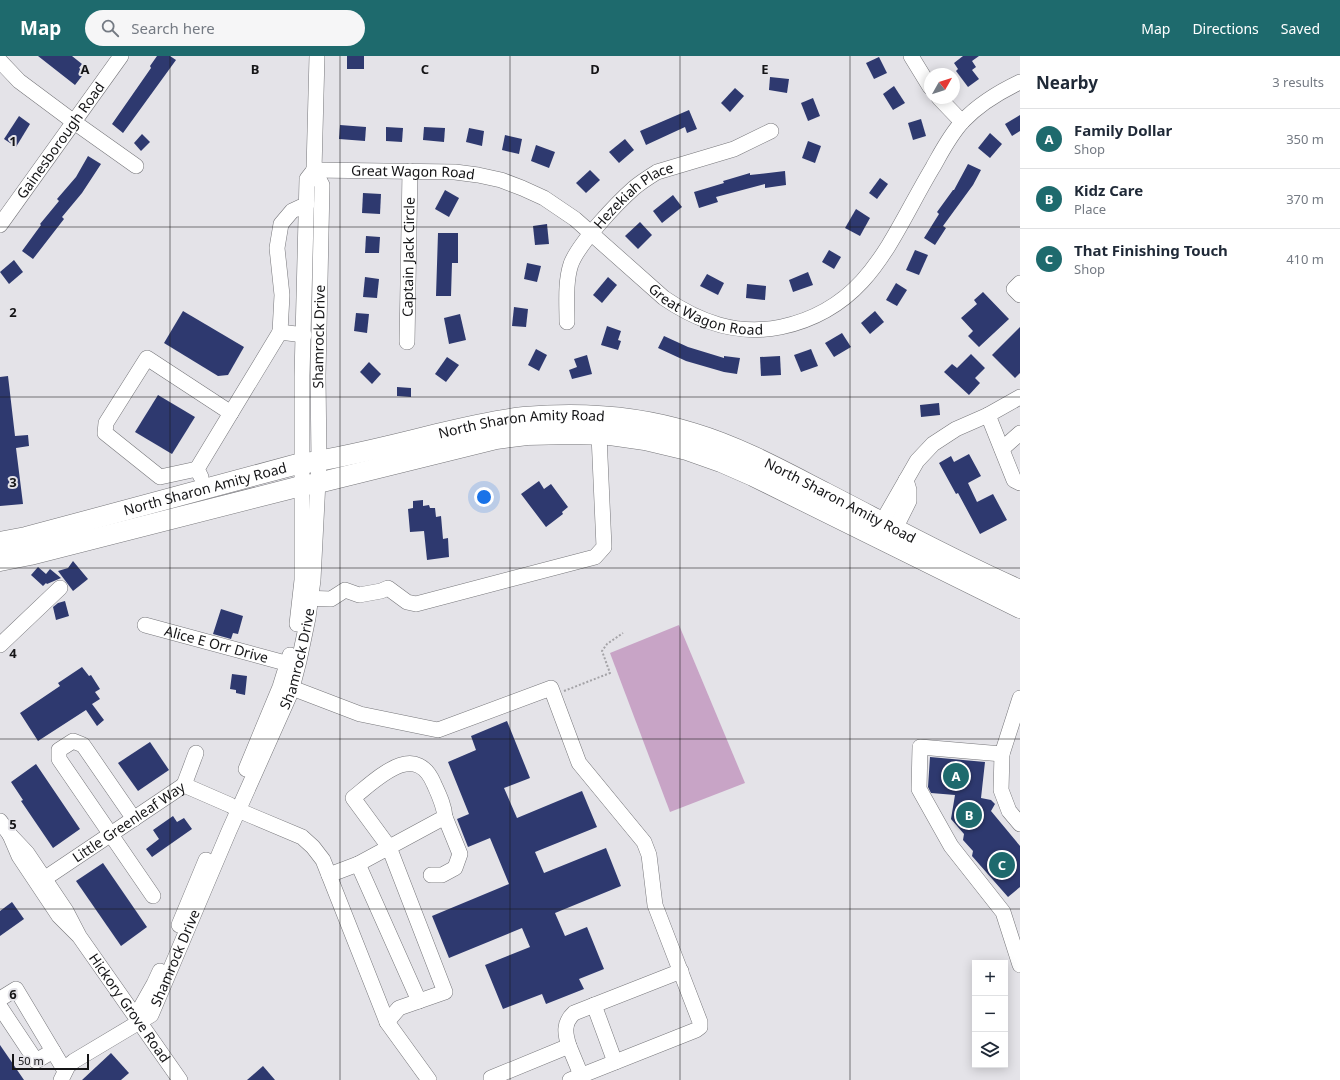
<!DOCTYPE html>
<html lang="en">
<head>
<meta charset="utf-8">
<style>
	body { margin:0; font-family:"Noto Sans",sans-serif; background:#f6f6f7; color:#1f2937 }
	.controls { position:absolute; right:12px; bottom:12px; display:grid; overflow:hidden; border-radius:0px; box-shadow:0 2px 10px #0003 }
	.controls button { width:36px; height:36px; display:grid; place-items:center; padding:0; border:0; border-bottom:1px solid #e0e1e3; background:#fff; color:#1f2937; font:20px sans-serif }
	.compass { position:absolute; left:924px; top:12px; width:36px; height:36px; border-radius:50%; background:#fff; box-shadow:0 2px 10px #0003; rotate:51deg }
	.scale { position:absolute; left:12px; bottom:10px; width:77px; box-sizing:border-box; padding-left:4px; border:2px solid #151517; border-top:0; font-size:11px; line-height:14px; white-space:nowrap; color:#151517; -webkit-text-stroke:3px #e4e3e8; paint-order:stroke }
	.you { position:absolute; left:484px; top:441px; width:14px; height:14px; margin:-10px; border:3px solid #fff; border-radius:50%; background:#1a73e8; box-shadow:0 0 0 6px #1a73e833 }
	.badge { display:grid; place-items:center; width:26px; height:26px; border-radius:50%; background:#1e6a6d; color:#fff; font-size:13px; font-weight:700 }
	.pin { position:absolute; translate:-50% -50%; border:2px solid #fff; box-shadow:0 1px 4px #0006 }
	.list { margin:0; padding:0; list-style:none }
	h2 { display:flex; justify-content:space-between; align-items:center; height:52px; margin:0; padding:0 16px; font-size:17px }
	h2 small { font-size:13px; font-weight:400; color:#747a83 }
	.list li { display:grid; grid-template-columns:26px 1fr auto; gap:12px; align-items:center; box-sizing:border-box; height:60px; padding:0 16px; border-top:1px solid #e0e1e3 }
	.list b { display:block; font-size:15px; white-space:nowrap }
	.list p { margin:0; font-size:13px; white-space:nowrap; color:#747a83 }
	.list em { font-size:13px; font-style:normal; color:#747a83 }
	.icon { flex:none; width:22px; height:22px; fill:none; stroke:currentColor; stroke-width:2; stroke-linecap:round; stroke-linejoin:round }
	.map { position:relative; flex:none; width:1020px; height:1024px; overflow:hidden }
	header { display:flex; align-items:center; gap:24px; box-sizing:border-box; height:56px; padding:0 20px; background:#1e6a6d; color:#fff }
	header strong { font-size:19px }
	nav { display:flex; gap:22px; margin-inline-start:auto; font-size:14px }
	.search { width:280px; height:36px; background:#f6f6f7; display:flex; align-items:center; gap:10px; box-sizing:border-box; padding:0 14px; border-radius:22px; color:#747a83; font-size:15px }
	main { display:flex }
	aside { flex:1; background:#fff }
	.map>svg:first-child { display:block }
</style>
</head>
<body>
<header>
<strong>Map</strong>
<div class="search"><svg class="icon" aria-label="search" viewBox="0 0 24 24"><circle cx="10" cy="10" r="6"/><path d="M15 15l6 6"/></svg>Search here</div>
<nav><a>Map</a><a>Directions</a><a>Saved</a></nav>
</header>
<main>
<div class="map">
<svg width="1020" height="1024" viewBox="0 0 1020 1024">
	<rect width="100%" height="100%" fill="#e4e3e8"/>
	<!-- green -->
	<polygon fill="#c8a4c6" points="679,569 745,727 670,756 610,597"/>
	<!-- building -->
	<g fill="#2e396f">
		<polygon points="38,0 72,0 82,8 79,12 85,16 75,29"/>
		<polygon points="157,0 170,0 176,4 123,77 112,68 151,12 150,10"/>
		<rect x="347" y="0" width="17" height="13"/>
		<polygon points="963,0 979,0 972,5 976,11 972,14 979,23 968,31 956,15 958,13 954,7"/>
		<polygon points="879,1 887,17 874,23 866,7"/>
		<polygon points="770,21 789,23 787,37 769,34"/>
		<polygon points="894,30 905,47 893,54 883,38"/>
		<polygon points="735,32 744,40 730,56 721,47"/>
		<polygon points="813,42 820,60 808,65 801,47"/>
		<polygon points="689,54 697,73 687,77 685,71 646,89 640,75"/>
		<polygon points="1020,59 1020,75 1012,80 1005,68"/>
		<polygon points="19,60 30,68 16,91 4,83"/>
		<polygon points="921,63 926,80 913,84 908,67"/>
		<polygon points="340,69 366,71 365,85 339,83"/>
		<polygon points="386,71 403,72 402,86 386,85"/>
		<polygon points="424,71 445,72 444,86 423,84"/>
		<polygon points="469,72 484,75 482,90 466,86"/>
		<polygon points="990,77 1002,88 990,102 978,92"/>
		<polygon points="142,78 150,86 141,95 134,87"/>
		<polygon points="505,79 522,83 519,98 502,94"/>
		<polygon points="625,83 634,94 619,107 609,96"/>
		<polygon points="808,85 821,90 815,107 802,102"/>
		<polygon points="536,89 555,96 549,112 531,105"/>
		<polygon points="88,100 101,108 82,137 62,161 64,163 33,203 22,195 41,169 40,168 59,145 57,143 76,121"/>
		<polygon points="968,108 981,114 973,129 943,170 946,172 935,189 924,182 939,158 937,156 953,134 954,134"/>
		<polygon points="590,114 600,124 586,137 576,127"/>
		<polygon points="785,115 786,129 765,132 765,128 716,141 718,146 699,152 694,136 724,127 723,125 750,117 750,119"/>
		<polygon points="880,122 888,128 877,143 869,137"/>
		<polygon points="445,134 459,142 449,161 435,153"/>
		<polygon points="363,137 381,138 380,158 362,157"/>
		<polygon points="673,139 682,151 662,167 653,155"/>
		<polygon points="856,153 870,162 860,180 845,172"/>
		<polygon points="640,166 652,179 638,193 625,180"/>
		<polygon points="547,168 549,188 535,189 533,170"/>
		<polygon points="438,177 458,177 458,207 452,207 451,240 436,240"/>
		<polygon points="366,180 380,181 379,197 365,197"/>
		<polygon points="829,194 841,201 834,213 822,206"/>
		<polygon points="915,194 928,199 919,219 906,214"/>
		<polygon points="14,204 23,216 9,228 0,216"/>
		<polygon points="527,207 541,210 537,226 524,223"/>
		<polygon points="808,216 813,229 793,236 789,224"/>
		<polygon points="707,218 724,227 718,239 700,230"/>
		<polygon points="365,221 379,223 377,242 363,241"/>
		<polygon points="608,221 617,229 602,247 593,239"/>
		<polygon points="896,227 907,234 897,250 886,244"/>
		<polygon points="747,228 766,230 765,244 746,242"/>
		<polygon points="983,236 1009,263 979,291 968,280 973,275 961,262 977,248 974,244"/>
		<polygon points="514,251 528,253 526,271 512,270"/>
		<polygon points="183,255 244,291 228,319 218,320 164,287"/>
		<polygon points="875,255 884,266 870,278 861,267"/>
		<polygon points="356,257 369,258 367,277 354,275"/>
		<polygon points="460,258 466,284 449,288 444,262"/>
		<polygon points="607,270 621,275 618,284 621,285 618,294 601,289"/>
		<polygon points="1020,271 1020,317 1015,322 992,299"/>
		<polygon points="842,277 851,291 834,301 825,287"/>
		<polygon points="664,280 688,291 724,302 724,300 740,302 737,318 724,316 686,305 658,292"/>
		<polygon points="536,293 547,299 539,315 528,309"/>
		<polygon points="811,293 818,310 801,316 794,299"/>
		<polygon points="971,298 985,312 975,322 980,327 969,339 944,316 952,308 957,312"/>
		<polygon points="587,299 592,318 572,323 569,314 577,311 574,303"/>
		<polygon points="780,300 781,319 761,320 760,301"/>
		<polygon points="447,301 459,309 446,326 435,318"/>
		<polygon points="369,306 381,318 372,328 360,316"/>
		<polygon points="8,320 15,380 28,379 29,390 16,392 23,448 0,450 0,321"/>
		<polygon points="397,331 411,332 411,341 397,340"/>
		<polygon points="158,339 195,361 172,398 135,376"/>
		<polygon points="939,347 940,359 921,361 920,349"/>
		<polygon points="969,398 981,420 968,427 977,446 993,438 1007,464 980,478 958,437 956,438 939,407 951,400 954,406"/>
		<polygon points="539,425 544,433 551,428 568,451 562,456 563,458 546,471 521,438"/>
		<polygon points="423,444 423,450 429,449 430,452 435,452 436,461 441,460 443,483 448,482 449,501 427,504 424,475 410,476 408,453 413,452 413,445"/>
		<polygon points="73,505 88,523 73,535 58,515 68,512"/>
		<polygon points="38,511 46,518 50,513 61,522 47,528 46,527 43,530 31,519"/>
		<polygon points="65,545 69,560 56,564 53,551 58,547"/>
		<polygon points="221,553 243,560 238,578 233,577 231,583 213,578"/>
		<polygon points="82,611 89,620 91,619 100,633 95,636 100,643 92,648 104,664 97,670 86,654 38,685 20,657 60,630 58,627"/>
		<polygon points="232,618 247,620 245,639 236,637 236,634 230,633"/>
		<polygon points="507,665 530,722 504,732 517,762 582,735 597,771 535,796 544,817 606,792 621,830 555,857 565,880 587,871 604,913 579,923 584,933 546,948 542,938 503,953 485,909 530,891 522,872 449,902 432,860 509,828 490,782 468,791 457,763 469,758 448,706 476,694 471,680"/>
		<polygon points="150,686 169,714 138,735 118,707"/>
		<polygon points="930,701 985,706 981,742 991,744 995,748 991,755 1020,790 1020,831 1008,841 972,800 973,795 963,784 964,778 951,763 955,739 931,737 928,731"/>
		<polygon points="36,708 80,773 53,792 21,745 23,744 11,726"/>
		<polygon points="173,760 177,766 184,762 192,773 152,801 146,793 159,783 153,774"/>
		<polygon points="103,807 147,871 121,890 76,825"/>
		<polygon points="12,846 24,863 0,880 0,855"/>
		<polygon points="0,989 24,1024 0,1024"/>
		<polygon points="111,997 129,1017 121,1024 82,1024"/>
		<polygon points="263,1010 275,1024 247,1024"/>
	</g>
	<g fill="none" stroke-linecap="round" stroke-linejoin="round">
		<defs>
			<g id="minor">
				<polyline points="911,0 930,31"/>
				<polyline points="0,5 19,25 74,66 136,110"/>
				<polyline points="939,42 962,66"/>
				<path id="s1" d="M 314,114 L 455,116 L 478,119 L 501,124 L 522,132 L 544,142 L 575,163 L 664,242 C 699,266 737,280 781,271 C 870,252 891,181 933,111 C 942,95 950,79 963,65 C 979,48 999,36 1020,26"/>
				<path id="s2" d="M 0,169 L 121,0"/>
				<polyline points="1020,227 1014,233 1020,239"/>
				<path id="s3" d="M 567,266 C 567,248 565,226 571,208 C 579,187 617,147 634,132 C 641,126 649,121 657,116 L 734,93 L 771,75"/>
				<polyline points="280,276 282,239 277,192 281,168 292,155 307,148"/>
				<path id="s4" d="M 407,286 L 410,115"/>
				<polyline points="988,359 1014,424 1020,427"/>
				<polyline points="1002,393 1020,377"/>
				<polyline points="197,413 160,421 105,377 106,367 147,302 231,357"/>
				<polyline points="201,421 197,413 280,276 304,279"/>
				<polyline points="882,466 917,405 933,388 956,373 988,359 1020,341"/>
				<polyline points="895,473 909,445 909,434 906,424"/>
				<polyline points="302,542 331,543 345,534 359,539 381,535 388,532 407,546 416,548 595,501 604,491 599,379"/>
				<polyline points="297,568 302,524 302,320 307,123 314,114"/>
				<path id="s5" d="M 145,569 L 289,608"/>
				<polyline points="0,589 60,532"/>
				<polyline points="292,632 360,658 438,674 551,632 579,707 644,786 649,799 655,849 700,966 700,971 696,974 570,1024"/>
				<polyline points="1020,642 1002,698 1001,734 1009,755 1020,768"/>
				<polyline points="1002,698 920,691 919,733 951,790 1003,856 1020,909"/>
				<polyline points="246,713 280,631 290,599"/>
				<polyline points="184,729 196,697"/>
				<polyline points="134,763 83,689 73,685 59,694 59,703 153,840"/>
				<polyline points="0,765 10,779"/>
				<polyline points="358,808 419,945"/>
				<path d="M 329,819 L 358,808 L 445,761 C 444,749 439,739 434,728 C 415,683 376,724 353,742 L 389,791 L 445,936 L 399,952 L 387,966"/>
				<polyline points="431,819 442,819 455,812 460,798 445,761"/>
				<path id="s6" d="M 44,823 L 184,729 L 230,749 L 238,754 L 252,760 L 302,781 L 313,791 L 323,804 L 387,966 L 429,1024"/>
				<polyline points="179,869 206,804"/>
				<path id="s7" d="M 79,880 L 59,860 L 19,800 L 10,779 L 27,797 L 66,855 L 79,880 L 180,1024"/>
				<polyline points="0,943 16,933 65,1015"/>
				<polyline points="594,949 615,1006"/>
				<polyline points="0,951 36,1005 53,995"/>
				<polyline points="139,965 141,951 154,928 160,915"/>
				<polyline points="569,990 581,1019"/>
				<path id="s8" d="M 61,1024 L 68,1010 L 74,1005 L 151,959 L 229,775 L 291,636 L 299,605 L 308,562 L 313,524 L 319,405 L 318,320 L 322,129 L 314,114 L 317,0"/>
				<path d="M 491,1024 L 491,1022 L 569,990 C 565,978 563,967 574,957 L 681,915"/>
			</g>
			<g id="major">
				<path id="s9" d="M 0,486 L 26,481 L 294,409 C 342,402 390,390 437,378 C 466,371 495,364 524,361 C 580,356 639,360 693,377 C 740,391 783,415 826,437 C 890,470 954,505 1020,534"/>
				<polyline points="0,505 30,499 301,430 318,427 496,383 527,379 571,378 610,379 645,384 687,394 721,406 753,420 1020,552"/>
			</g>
		</defs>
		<!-- minor casing -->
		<use href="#minor" stroke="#76767a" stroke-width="16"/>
		<!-- major casing -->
		<use href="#major" stroke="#76767a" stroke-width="21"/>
		<!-- path -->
		<polyline stroke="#a4a3a7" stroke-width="2" stroke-dasharray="2 2" stroke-linecap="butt" points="564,635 610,617 602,595 607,588 623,577"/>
		<!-- minor -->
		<use href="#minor" stroke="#fff" stroke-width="15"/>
		<!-- major -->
		<use href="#major" stroke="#fff" stroke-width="20"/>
	</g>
	<!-- grid -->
	<path fill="none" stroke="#151517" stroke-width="1" stroke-opacity="0.55" d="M 170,0 L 170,1024M 340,0 L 340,1024M 510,0 L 510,1024M 680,0 L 680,1024M 850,0 L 850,1024M 0,171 L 1020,171M 0,341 L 1020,341M 0,512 L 1020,512M 0,683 L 1020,683M 0,853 L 1020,853"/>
	<g text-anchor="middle" stroke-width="4" stroke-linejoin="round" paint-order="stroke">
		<!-- street labels -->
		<g font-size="14" fill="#151517" stroke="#e4e3e8">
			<text dy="5" stroke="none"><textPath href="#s2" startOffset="104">Gainesborough Road</textPath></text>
			<text dy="5" stroke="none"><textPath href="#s1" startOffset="99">Great Wagon Road</textPath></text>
			<text dy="5" stroke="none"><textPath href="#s3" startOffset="153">Hezekiah Place</textPath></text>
			<text dy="5" stroke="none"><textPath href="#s4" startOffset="85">Captain Jack Circle</textPath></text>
			<text dy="5" stroke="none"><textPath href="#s1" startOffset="435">Great Wagon Road</textPath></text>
			<text dy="5" stroke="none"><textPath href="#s8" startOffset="823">Shamrock Drive</textPath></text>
			<text dy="5" stroke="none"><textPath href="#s9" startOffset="536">North Sharon Amity Road</textPath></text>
			<text dy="5" stroke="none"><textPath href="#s9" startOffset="212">North Sharon Amity Road</textPath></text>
			<text dy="5" stroke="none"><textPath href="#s9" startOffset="872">North Sharon Amity Road</textPath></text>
			<text dy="5" stroke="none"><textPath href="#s5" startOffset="74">Alice E Orr Drive</textPath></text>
			<text dy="5" stroke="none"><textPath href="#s8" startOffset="499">Shamrock Drive</textPath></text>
			<text dy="5" stroke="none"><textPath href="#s6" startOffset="102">Little Greenleaf Way</textPath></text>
			<text dy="5" stroke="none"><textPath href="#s8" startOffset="175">Shamrock Drive</textPath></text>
			<text dy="5" stroke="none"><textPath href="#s7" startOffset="334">Hickory Grove Road</textPath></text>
		</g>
	</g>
	<g font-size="13" text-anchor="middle" font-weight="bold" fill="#151517" stroke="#e4e3e8" stroke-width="4" stroke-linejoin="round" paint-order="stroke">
		<text x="85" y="18">A</text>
		<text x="255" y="18">B</text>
		<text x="425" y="18">C</text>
		<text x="595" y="18">D</text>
		<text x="765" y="18">E</text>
		<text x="13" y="90">1</text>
		<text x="13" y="261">2</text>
		<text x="13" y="431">3</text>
		<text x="13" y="602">4</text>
		<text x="13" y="773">5</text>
		<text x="13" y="943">6</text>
	</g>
</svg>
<div class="controls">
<button>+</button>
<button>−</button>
<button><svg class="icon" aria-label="layers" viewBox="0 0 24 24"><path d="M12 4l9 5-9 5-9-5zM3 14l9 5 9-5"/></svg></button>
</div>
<svg class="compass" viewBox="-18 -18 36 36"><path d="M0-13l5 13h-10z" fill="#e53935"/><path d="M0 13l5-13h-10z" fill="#747a83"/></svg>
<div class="scale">50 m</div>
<div class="you"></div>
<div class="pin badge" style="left:956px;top:720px">A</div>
<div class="pin badge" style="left:969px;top:759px">B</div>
<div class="pin badge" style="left:1002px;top:809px">C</div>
</div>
<aside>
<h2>Nearby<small>3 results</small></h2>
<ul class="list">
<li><span class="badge">A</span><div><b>Family Dollar</b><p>Shop</p></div><em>350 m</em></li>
<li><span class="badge">B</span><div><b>Kidz Care</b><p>Place</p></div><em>370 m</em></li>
<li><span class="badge">C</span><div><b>That Finishing Touch</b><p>Shop</p></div><em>410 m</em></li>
</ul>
</aside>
</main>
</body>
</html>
